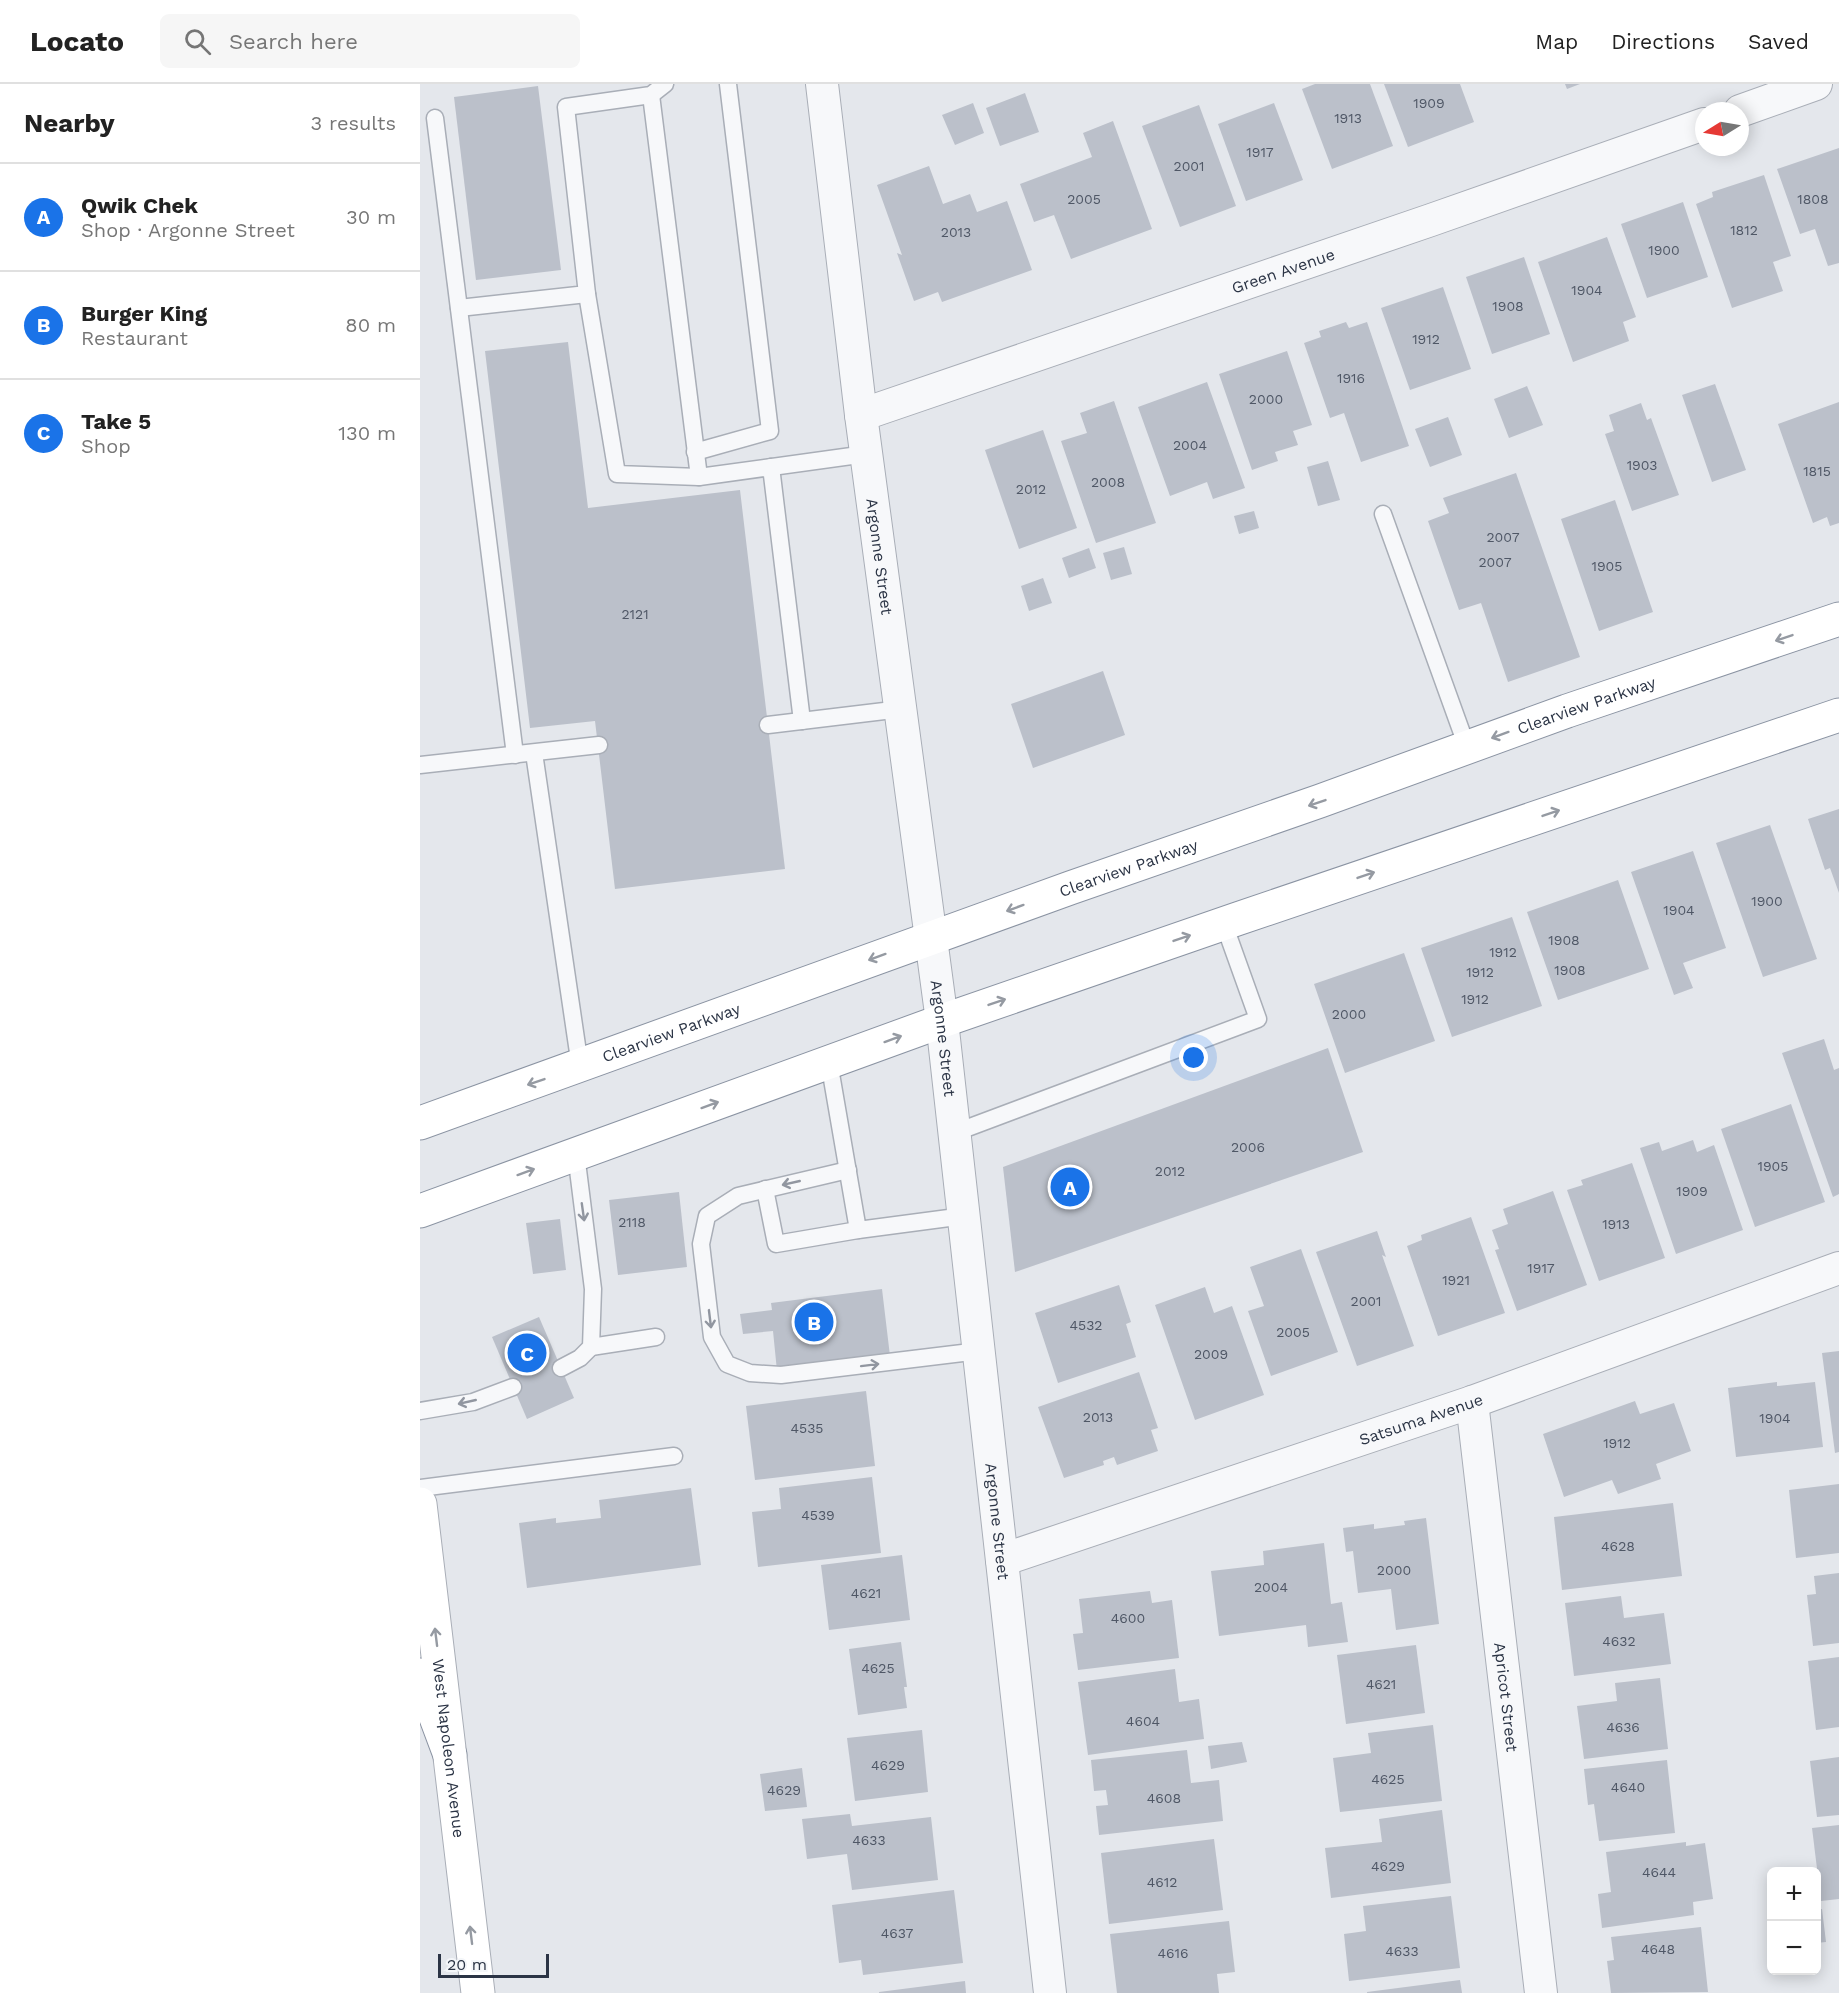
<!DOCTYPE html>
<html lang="en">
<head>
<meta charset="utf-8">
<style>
	body { margin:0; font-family:"Work Sans",sans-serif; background:#f6f6f6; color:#222 }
	.controls { position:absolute; right:18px; bottom:18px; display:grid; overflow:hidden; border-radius:9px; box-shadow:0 3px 15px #0003 }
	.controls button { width:54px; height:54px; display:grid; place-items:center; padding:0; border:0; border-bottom:2px solid #e0e0e0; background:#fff; color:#222; font:30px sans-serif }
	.compass { position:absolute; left:1275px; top:18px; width:54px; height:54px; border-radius:50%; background:#fff; box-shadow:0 3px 15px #0003; rotate:259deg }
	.scale { position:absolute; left:18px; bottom:15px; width:111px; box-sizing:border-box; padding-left:6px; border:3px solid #2b3445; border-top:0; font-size:16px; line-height:21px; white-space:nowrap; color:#2b3445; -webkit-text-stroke:4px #f4f6f9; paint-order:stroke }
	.you { position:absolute; left:774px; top:974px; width:21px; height:21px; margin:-15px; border:4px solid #fff; border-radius:50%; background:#1a73e8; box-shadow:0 0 0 9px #1a73e833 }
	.badge { display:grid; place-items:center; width:39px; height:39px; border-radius:50%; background:#1a73e8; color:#fff; font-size:20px; font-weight:700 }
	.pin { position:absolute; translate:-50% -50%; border:3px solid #fff; box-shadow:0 2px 6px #0006 }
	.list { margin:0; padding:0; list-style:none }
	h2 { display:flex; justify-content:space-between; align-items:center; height:78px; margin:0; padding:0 24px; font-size:26px }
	h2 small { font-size:20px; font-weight:400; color:#767676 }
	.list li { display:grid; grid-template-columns:39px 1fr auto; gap:18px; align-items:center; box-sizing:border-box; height:108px; padding:0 24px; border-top:2px solid #e0e0e0 }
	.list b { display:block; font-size:22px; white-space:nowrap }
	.list p { margin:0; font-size:20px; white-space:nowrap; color:#767676 }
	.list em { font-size:20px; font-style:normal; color:#767676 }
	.icon { flex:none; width:33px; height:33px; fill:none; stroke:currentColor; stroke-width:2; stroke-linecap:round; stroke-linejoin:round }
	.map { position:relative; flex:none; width:1419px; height:1909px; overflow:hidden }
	header { display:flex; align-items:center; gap:36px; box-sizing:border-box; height:84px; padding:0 30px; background:#fff; border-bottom:2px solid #e0e0e0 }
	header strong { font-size:28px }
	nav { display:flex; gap:33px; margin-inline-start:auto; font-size:21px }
	.search { width:420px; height:54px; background:#f6f6f6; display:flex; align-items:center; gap:15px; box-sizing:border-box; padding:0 21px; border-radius:9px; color:#767676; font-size:22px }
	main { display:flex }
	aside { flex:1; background:#fff }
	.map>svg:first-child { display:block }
</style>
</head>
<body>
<header>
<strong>Locato</strong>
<div class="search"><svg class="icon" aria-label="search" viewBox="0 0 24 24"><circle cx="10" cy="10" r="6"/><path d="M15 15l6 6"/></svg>Search here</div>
<nav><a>Map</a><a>Directions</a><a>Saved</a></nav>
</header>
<main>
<aside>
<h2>Nearby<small>3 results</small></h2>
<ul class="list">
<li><span class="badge">A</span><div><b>Qwik Chek</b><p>Shop · Argonne Street</p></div><em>30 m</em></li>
<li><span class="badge">B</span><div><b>Burger King</b><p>Restaurant</p></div><em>80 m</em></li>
<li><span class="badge">C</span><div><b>Take 5</b><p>Shop</p></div><em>130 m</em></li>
</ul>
</aside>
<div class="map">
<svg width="1419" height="1909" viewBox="0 0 1419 1909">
	<rect width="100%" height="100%" fill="#e4e7ec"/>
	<!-- building -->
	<g fill="#bbc0ca">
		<polygon points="895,0 950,0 973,62 912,85 882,5"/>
		<polygon points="964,0 1040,0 1054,38 988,63"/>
		<polygon points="1145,0 1160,0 1147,5"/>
		<polygon points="118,2 141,186 56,196 34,13"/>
		<polygon points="605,9 619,48 580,62 566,24"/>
		<polygon points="553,19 564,49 535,61 522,31"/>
		<polygon points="854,19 883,96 826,117 798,40"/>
		<polygon points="779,21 816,122 760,143 722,42"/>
		<polygon points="693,37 732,145 651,175 634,131 614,138 600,100 672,73 663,49"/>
		<polygon points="1419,64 1419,179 1408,182 1395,145 1380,150 1357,85"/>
		<polygon points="509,82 523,120 550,110 557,128 587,117 612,186 522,218 518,208 494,217 477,169 482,171 457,101"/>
		<polygon points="1344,91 1371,172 1353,178 1363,207 1312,224 1276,120 1293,113 1292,108"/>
		<polygon points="1263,118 1288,193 1227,214 1201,140"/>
		<polygon points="1187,153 1216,233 1203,238 1209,257 1153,278 1118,178"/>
		<polygon points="1104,173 1130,250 1072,270 1046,193"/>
		<polygon points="1023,203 1051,285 990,306 961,224"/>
		<polygon points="926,238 929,244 947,238 989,362 941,378 924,329 910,334 884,259 901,253 899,247"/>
		<polygon points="148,258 168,424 320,406 365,785 195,805 175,637 110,644 65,267"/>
		<polygon points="867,267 892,341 873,347 878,361 855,368 858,377 832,386 799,290"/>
		<polygon points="787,298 825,404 793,415 787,398 750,412 718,323"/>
		<polygon points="1295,300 1326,386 1292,398 1262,311"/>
		<polygon points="1107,302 1123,341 1089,354 1074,315"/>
		<polygon points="694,317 736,439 676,459 641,357 667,349 660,329"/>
		<polygon points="1419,318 1419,439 1410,442 1407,433 1393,439 1358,340"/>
		<polygon points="1221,319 1227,336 1231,334 1259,411 1212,427 1185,350 1194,347 1189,331"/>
		<polygon points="1028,333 1042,371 1010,383 995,345"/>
		<polygon points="623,346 657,444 599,465 565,366"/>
		<polygon points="908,377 920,416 898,422 887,383"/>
		<polygon points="1096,389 1160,573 1088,598 1061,519 1039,526 1008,437 1029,429 1023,414"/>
		<polygon points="1195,416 1233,528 1179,547 1141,435"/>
		<polygon points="834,427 839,444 819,450 814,432"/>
		<polygon points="704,463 712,490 691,496 683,469"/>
		<polygon points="669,464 676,484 649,494 642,474"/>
		<polygon points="623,494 632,519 609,527 601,502"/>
		<polygon points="683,587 705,651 613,684 591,620"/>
		<polygon points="1419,725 1419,809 1410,784 1405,786 1388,735"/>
		<polygon points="1350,741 1397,875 1343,893 1296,759"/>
		<polygon points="1273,767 1306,864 1263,879 1273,904 1254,911 1211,788"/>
		<polygon points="1198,796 1229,885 1138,916 1107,828"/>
		<polygon points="1092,833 1122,922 1032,953 1001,864"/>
		<polygon points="984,869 1015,957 925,989 894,900"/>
		<polygon points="1404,955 1414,986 1419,984 1419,1110 1413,1113 1362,969"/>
		<polygon points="908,964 943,1068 595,1188 583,1083"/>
		<polygon points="1371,1020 1405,1118 1335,1143 1301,1045"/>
		<polygon points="1273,1056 1277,1068 1294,1061 1323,1146 1256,1170 1220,1064 1239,1058 1242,1067"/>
		<polygon points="1212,1079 1245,1174 1179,1197 1147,1106 1163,1101 1161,1096"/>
		<polygon points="1133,1107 1167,1201 1097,1227 1075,1166 1079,1165 1072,1146 1088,1140 1083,1125"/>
		<polygon points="259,1108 267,1183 198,1191 189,1116"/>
		<polygon points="1051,1133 1085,1229 1018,1252 987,1162 1002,1156 1001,1151"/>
		<polygon points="140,1135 146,1186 113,1190 106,1139"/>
		<polygon points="957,1147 966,1173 962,1171 994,1262 937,1282 896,1168"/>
		<polygon points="881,1165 918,1268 851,1292 828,1227 844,1222 830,1183"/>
		<polygon points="699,1201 711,1238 706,1240 716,1273 638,1299 615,1229"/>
		<polygon points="785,1203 794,1229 812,1222 844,1311 775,1336 735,1221"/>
		<polygon points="462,1205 470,1272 357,1287 353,1247 323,1250 320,1230 352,1226 351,1219"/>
		<polygon points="119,1233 154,1314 107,1335 72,1253"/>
		<polygon points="1419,1267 1419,1368 1415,1369 1402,1269"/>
		<polygon points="719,1288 738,1344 731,1346 738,1367 697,1381 694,1373 683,1377 684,1381 644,1394 618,1323"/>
		<polygon points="1357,1298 1357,1302 1395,1298 1403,1363 1316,1373 1308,1304"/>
		<polygon points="446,1307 455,1382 335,1396 326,1322"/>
		<polygon points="1215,1317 1220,1330 1254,1319 1271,1367 1236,1380 1241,1395 1198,1410 1192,1396 1144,1413 1123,1350"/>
		<polygon points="452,1393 461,1469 338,1483 332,1428 361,1425 359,1404"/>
		<polygon points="1419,1400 1419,1469 1376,1474 1369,1406"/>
		<polygon points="271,1404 281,1481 107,1504 99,1439 136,1434 136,1439 181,1434 179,1416"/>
		<polygon points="1253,1419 1262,1492 1142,1506 1134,1433"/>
		<polygon points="1006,1434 1019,1540 976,1546 971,1505 938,1509 933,1467 926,1468 923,1444 954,1440 954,1445 985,1441 984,1437"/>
		<polygon points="904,1459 911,1520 922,1518 928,1558 888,1563 886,1541 799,1552 791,1487 844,1481 843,1467"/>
		<polygon points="482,1471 490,1536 409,1546 401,1481"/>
		<polygon points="1419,1489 1419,1559 1393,1562 1387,1511 1396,1510 1394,1492"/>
		<polygon points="730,1507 732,1519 752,1516 759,1574 658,1586 653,1550 663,1549 659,1515"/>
		<polygon points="1201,1512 1204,1534 1244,1529 1251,1580 1154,1592 1145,1519"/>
		<polygon points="481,1558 487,1603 484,1603 487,1624 438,1631 429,1565"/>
		<polygon points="996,1561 1005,1629 926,1640 917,1571"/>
		<polygon points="1419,1573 1419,1643 1396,1646 1388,1577"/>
		<polygon points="755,1585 759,1618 779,1615 784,1655 668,1671 658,1598"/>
		<polygon points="1240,1594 1248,1665 1164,1675 1157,1622 1197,1617 1195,1599"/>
		<polygon points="1013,1641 1022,1717 920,1728 913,1674 951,1669 948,1649"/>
		<polygon points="502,1646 508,1708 435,1717 427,1654"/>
		<polygon points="822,1658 827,1678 791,1685 788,1662"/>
		<polygon points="767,1666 771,1699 799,1696 803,1737 679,1751 676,1722 688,1721 686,1706 674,1707 671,1676"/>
		<polygon points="1419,1673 1419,1731 1397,1733 1390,1677"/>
		<polygon points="1247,1676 1255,1749 1179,1757 1174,1720 1168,1721 1164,1685"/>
		<polygon points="382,1684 387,1723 345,1727 340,1690"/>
		<polygon points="1022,1726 1031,1799 911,1814 905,1764 962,1758 959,1735"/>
		<polygon points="430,1730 432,1742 511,1733 518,1796 432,1806 427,1770 387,1775 382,1735"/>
		<polygon points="1419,1741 1419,1815 1401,1817 1392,1744"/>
		<polygon points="794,1755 803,1826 689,1840 681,1769"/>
		<polygon points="1266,1758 1266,1762 1285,1759 1293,1815 1273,1818 1274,1831 1182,1844 1178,1810 1191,1808 1186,1768"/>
		<polygon points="534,1806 543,1879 443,1891 441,1876 419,1879 412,1821"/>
		<polygon points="1031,1812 1040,1884 929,1897 924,1850 946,1847 943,1822"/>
		<polygon points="1402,1825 1406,1858 1396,1859 1396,1826"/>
		<polygon points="809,1837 815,1888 797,1890 799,1909 697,1909 690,1850"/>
		<polygon points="1281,1843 1288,1908 1191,1909 1187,1877 1194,1876 1191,1853"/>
		<polygon points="1040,1896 1042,1909 947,1909 947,1908"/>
		<polygon points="545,1897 546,1909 459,1909 459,1908"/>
	</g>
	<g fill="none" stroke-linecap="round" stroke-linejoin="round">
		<defs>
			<g id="lane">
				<polyline points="231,11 279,393 446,370"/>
				<polyline points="15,34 95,671"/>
				<polyline points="167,210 197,390 279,393"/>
				<polyline points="39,224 167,210 146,23 231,11 245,0"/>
				<polyline points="275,368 350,347 308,0"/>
				<polyline points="351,383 382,637"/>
				<polyline points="963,430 1047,663"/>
				<polyline points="348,641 481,625"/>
				<polyline points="114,669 160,982"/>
				<polyline points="0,681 179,661"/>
				<polyline points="409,978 438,1146 544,1132"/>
				<polyline points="534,1049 838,935 804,840"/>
				<polyline points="428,1086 318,1112 287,1132 281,1160 292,1253 307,1280 330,1289 361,1291 559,1267"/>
				<polyline points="345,1105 356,1160 438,1146"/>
				<polyline points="171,1263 236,1253"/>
				<polyline points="141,1284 160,1274 171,1263 173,1205 156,1070"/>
				<polyline points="0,1327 53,1318 93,1303"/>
				<polyline points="0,1404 254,1372"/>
			</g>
			<g id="street">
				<path id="s1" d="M 402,0 L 441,331 L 522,937 L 630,1909"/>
				<polyline points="1320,27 1396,0"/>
				<path id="s2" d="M 441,331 L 1011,136 L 1284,40"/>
				<path id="s3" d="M 1052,1318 L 1121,1909"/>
				<path id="s4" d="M 582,1476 L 1052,1318 L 1419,1184"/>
			</g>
			<g id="secondary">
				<path id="s5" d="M 0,1420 L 58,1909"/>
			</g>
			<g id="highway">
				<path id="s6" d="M 0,1039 L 650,804 L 900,717 L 1147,627 L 1419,535"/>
				<polyline points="0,1127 522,937 817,835 1419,631"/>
				<polyline points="0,1591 30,1671"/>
			</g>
		</defs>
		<!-- lane casing -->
		<use href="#lane" stroke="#a9aeb7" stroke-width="19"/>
		<!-- street casing -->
		<use href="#street" stroke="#a9aeb7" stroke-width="34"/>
		<!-- secondary casing -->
		<use href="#secondary" stroke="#a9aeb7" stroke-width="35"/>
		<!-- highway casing -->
		<use href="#highway" stroke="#8b94a3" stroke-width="35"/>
		<!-- lane -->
		<use href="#lane" stroke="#f7f8fa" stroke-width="16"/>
		<!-- street -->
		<use href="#street" stroke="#f7f8fa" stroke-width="32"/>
		<!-- secondary -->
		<use href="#secondary" stroke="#fff" stroke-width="33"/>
		<!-- highway -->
		<use href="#highway" stroke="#fff" stroke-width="33"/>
	</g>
	<!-- one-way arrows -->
	<defs><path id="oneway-shaft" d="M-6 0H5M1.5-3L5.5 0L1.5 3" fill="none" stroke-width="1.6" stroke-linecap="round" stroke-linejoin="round" transform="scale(1.5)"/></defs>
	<g stroke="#959aa2">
		<use href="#oneway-shaft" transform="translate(1364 554) rotate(161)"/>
		<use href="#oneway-shaft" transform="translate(1080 651) rotate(160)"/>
		<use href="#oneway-shaft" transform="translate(897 719) rotate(161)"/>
		<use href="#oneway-shaft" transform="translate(1131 729) rotate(-19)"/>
		<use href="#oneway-shaft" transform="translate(946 791) rotate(-19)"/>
		<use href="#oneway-shaft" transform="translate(595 824) rotate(160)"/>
		<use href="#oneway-shaft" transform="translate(762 854) rotate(-19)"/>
		<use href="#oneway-shaft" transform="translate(457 873) rotate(160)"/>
		<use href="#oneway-shaft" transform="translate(577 918) rotate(-19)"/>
		<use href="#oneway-shaft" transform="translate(473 955) rotate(-20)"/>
		<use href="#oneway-shaft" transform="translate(116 998) rotate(161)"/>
		<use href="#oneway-shaft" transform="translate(290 1021) rotate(-20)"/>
		<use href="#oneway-shaft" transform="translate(106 1088) rotate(-20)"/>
		<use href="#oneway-shaft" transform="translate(16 1553) rotate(-97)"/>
		<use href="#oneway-shaft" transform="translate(51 1851) rotate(-97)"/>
	</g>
	<g stroke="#9196a0">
		<use href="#oneway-shaft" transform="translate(371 1099) rotate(167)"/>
		<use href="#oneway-shaft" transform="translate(163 1128) rotate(82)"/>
		<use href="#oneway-shaft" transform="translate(290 1235) rotate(83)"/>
		<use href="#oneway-shaft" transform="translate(450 1281) rotate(-7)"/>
		<use href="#oneway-shaft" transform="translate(47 1318) rotate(167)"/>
	</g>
	<g text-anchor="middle" stroke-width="6" stroke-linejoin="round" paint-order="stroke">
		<!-- number labels -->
		<g font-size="14" fill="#4f5766">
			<text x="1009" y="24">1909</text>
			<text x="928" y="39">1913</text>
			<text x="840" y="73">1917</text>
			<text x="769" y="87">2001</text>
			<text x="664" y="120">2005</text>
			<text x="1393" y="120">1808</text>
			<text x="1324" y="151">1812</text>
			<text x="536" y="153">2013</text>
			<text x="1244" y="171">1900</text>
			<text x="1167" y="211">1904</text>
			<text x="1088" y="227">1908</text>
			<text x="1006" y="260">1912</text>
			<text x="931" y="299">1916</text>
			<text x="846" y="320">2000</text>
			<text x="770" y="366">2004</text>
			<text x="1222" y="386">1903</text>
			<text x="1397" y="392">1815</text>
			<text x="688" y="403">2008</text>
			<text x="611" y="410">2012</text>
			<text x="1083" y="458">2007</text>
			<text x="1075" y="483">2007</text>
			<text x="1187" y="487">1905</text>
			<text x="215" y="535">2121</text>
			<text x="1347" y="822">1900</text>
			<text x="1259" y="831">1904</text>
			<text x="1144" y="861">1908</text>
			<text x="1083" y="873">1912</text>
			<text x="1150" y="891">1908</text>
			<text x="1060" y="893">1912</text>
			<text x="1055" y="920">1912</text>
			<text x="929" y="935">2000</text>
			<text x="828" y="1068">2006</text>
			<text x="1353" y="1087">1905</text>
			<text x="750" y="1092">2012</text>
			<text x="1272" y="1112">1909</text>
			<text x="212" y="1143">2118</text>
			<text x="1196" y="1145">1913</text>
			<text x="1121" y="1189">1917</text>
			<text x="1036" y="1201">1921</text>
			<text x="946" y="1222">2001</text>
			<text x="666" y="1246">4532</text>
			<text x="873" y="1253">2005</text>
			<text x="791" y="1275">2009</text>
			<text x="678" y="1338">2013</text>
			<text x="1355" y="1339">1904</text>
			<text x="387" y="1349">4535</text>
			<text x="1197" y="1364">1912</text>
			<text x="398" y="1436">4539</text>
			<text x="1198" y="1467">4628</text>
			<text x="974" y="1491">2000</text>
			<text x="851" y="1508">2004</text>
			<text x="446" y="1514">4621</text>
			<text x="708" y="1539">4600</text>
			<text x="1199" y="1562">4632</text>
			<text x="458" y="1589">4625</text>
			<text x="961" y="1605">4621</text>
			<text x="723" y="1642">4604</text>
			<text x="1203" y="1648">4636</text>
			<text x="468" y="1686">4629</text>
			<text x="968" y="1700">4625</text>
			<text x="1208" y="1708">4640</text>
			<text x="364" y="1711">4629</text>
			<text x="744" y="1719">4608</text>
			<text x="449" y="1761">4633</text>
			<text x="968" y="1787">4629</text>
			<text x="1239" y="1793">4644</text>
			<text x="742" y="1803">4612</text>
			<text x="477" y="1854">4637</text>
			<text x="1238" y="1870">4648</text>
			<text x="982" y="1872">4633</text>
			<text x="753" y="1874">4616</text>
		</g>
		<!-- street labels -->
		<g font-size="16" fill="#2b3445" stroke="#f4f6f9">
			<text dy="6" stroke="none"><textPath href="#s2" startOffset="446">Green Avenue</textPath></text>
			<text dy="6" stroke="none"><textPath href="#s1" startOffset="476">Argonne Street</textPath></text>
			<text dy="6" stroke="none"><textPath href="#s6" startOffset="1239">Clearview Parkway</textPath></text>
			<text dy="6" stroke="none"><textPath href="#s6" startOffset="753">Clearview Parkway</textPath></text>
			<text dy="6" stroke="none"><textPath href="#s6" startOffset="267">Clearview Parkway</textPath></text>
			<text dy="6" stroke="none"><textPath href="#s1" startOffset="962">Argonne Street</textPath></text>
			<text dy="6" stroke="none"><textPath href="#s4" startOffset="442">Satsuma Avenue</textPath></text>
			<text dy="6" stroke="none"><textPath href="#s1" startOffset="1448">Argonne Street</textPath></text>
			<text dy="6" stroke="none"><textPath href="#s3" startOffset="297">Apricot Street</textPath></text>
			<text dy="6" stroke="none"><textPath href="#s5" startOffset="246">West Napoleon Avenue</textPath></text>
		</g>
	</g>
</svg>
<div class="controls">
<button>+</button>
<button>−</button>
</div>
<svg class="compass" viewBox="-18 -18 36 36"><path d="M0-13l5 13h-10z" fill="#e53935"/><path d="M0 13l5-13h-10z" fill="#767676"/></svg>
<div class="scale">20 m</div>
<div class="you"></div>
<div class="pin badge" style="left:650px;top:1103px">A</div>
<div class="pin badge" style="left:394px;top:1238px">B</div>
<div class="pin badge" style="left:107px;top:1269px">C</div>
</div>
</main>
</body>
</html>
